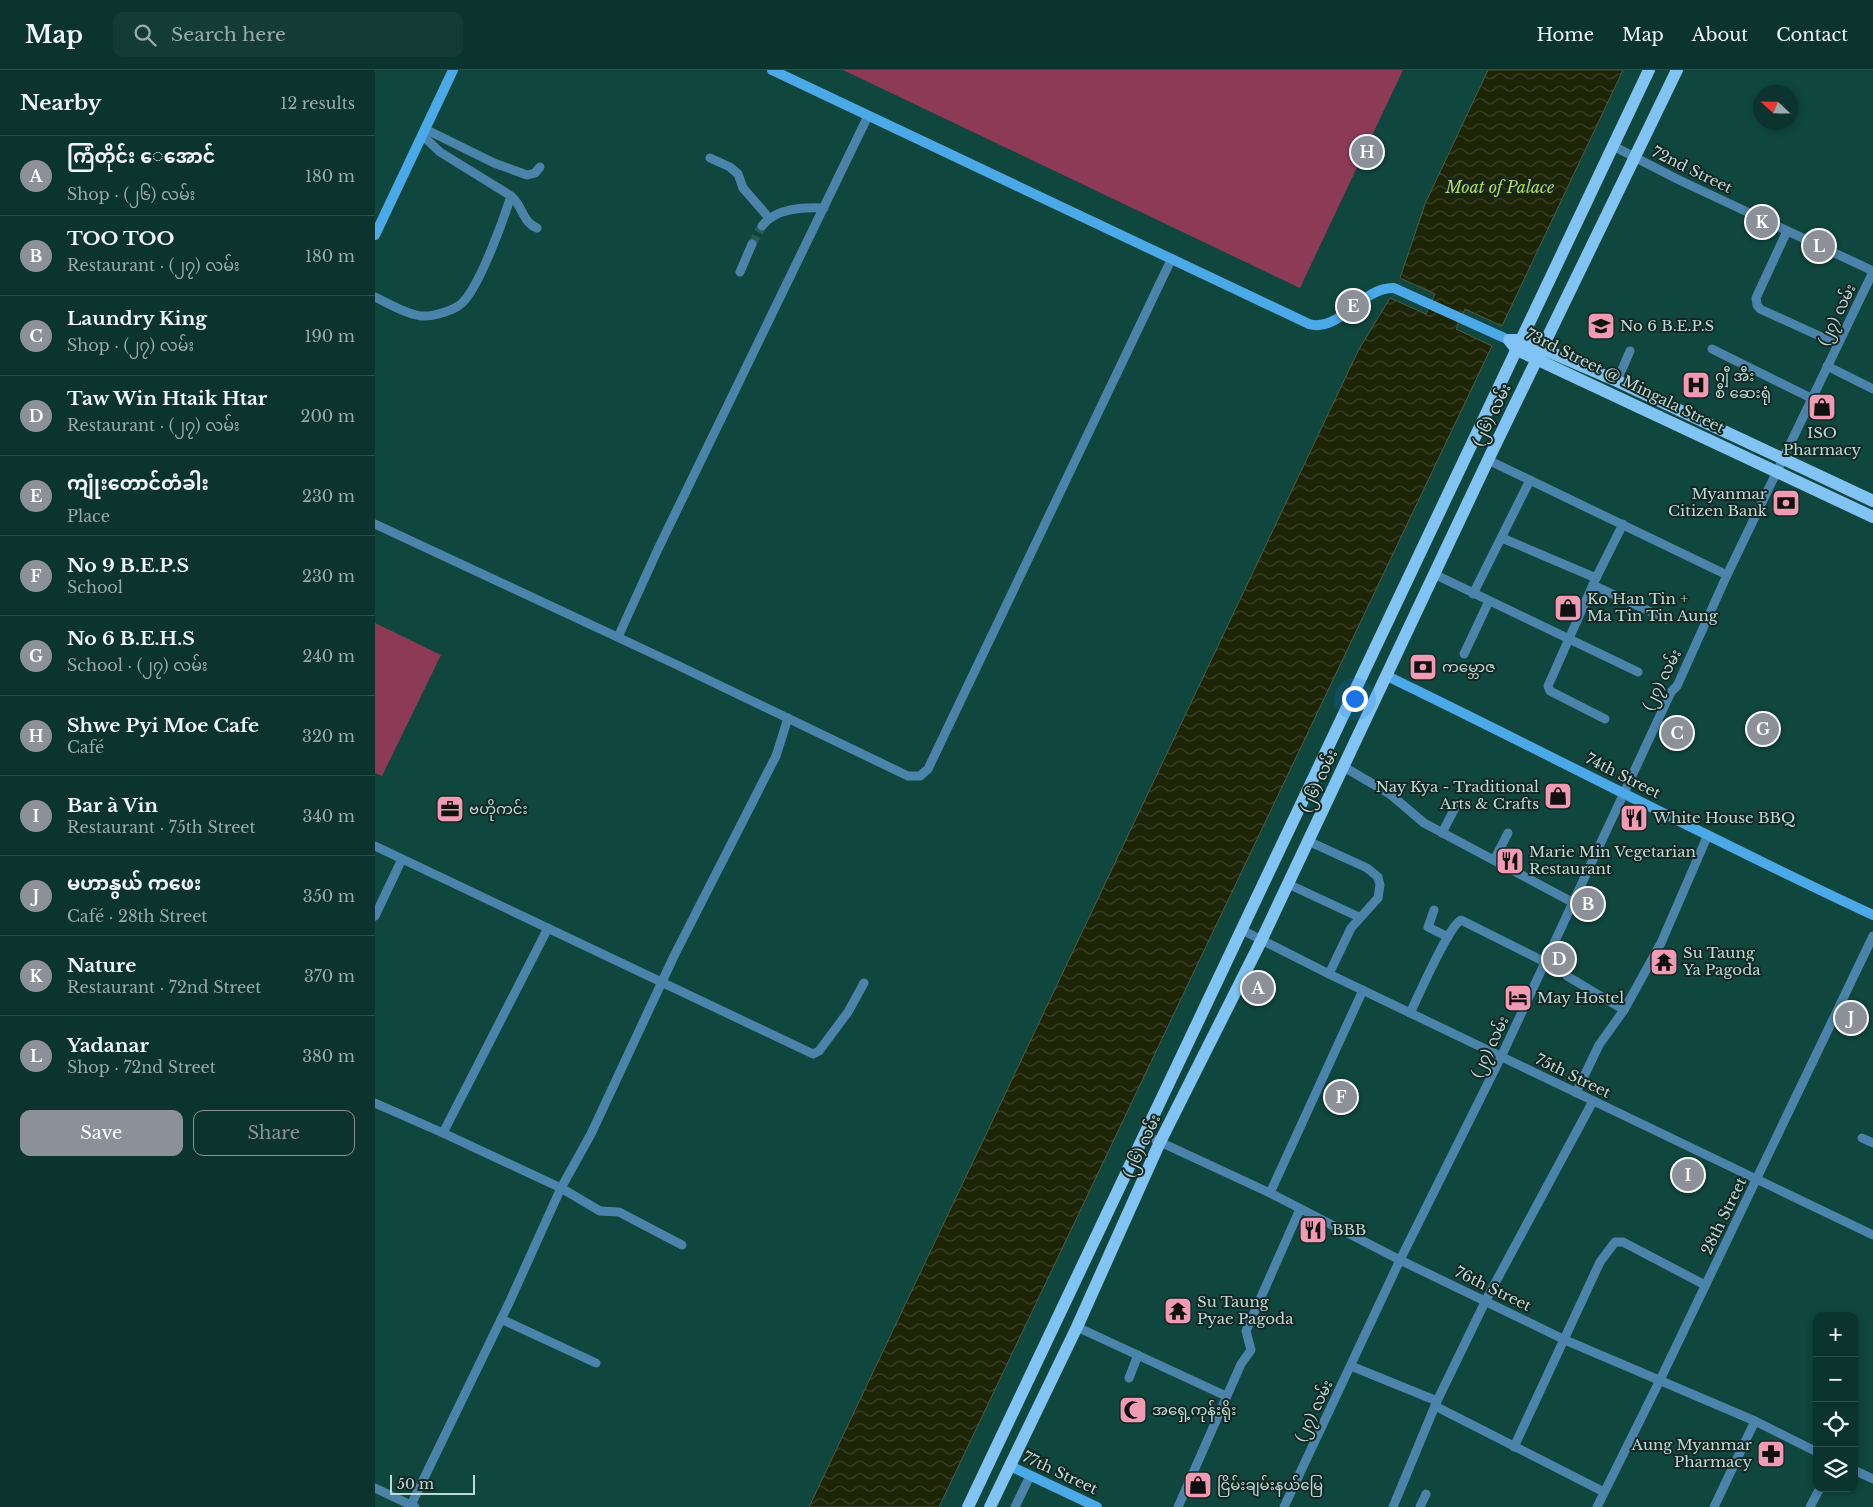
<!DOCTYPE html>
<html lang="en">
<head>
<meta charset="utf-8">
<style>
	body { margin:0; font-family:"Libre Baskerville","Noto Sans Myanmar",serif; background:#143c36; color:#f1f3f6 }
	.controls { position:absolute; right:15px; bottom:15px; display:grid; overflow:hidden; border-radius:10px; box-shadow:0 2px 8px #0003 }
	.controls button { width:45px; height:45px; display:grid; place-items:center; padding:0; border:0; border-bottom:1px solid #2b4f4a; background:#0b342e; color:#f1f3f6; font:25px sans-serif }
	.compass { position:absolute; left:1378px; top:15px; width:45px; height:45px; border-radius:50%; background:#0b342e; box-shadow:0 2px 8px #0003; rotate:292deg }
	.scale { position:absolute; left:15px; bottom:12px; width:85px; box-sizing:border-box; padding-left:5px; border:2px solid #bfd9d4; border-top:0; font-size:14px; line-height:18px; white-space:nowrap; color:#bfd9d4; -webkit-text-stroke:4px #132824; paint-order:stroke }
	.you { position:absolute; left:979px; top:628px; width:18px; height:18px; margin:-12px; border:4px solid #fff; border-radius:50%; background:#1a73e8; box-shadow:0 0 0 8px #1a73e833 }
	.badge { display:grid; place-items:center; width:32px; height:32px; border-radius:50%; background:#8c9099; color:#fff; font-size:16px; font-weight:700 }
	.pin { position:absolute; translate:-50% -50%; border:2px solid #fff; box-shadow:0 1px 5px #0006 }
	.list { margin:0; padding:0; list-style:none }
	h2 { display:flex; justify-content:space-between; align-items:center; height:65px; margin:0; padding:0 20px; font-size:21px }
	h2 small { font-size:16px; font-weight:400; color:#9aaaaa }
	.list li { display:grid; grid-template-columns:32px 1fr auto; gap:15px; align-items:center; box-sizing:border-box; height:80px; padding:0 20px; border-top:1px solid #2b4f4a }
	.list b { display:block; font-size:19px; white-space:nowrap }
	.list p { margin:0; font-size:16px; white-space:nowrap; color:#9aaaaa }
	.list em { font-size:16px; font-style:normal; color:#9aaaaa }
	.actions { display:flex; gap:10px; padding:15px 20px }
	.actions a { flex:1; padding:11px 0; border:1px solid #8c9099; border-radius:10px; text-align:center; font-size:18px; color:#8c9099 }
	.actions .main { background:#8c9099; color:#fff }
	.icon { flex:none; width:28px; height:28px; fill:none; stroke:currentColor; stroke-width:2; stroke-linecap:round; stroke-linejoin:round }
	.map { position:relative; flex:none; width:1498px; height:1437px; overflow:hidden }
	header { display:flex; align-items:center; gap:30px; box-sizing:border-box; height:70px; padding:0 25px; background:#0b342e; border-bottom:1px solid #2b4f4a }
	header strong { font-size:24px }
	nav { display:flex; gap:28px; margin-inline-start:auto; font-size:18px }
	.search { width:350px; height:45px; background:#143c36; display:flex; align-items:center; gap:12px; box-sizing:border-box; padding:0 18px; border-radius:10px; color:#9aaaaa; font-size:19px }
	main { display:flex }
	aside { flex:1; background:#0b342e }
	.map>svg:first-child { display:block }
</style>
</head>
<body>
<header>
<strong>Map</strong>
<div class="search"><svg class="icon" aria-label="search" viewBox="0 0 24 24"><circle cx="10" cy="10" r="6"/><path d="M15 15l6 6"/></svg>Search here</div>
<nav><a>Home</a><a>Map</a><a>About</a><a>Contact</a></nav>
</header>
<main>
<aside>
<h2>Nearby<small>12 results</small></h2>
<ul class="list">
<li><span class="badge">A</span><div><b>ကြံတိုင်း‌ ‌ေအောင်</b><p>Shop · (၂၆) လမ်း</p></div><em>180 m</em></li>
<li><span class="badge">B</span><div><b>TOO TOO</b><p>Restaurant · (၂၇) လမ်း</p></div><em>180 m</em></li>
<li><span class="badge">C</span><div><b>Laundry King</b><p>Shop · (၂၇) လမ်း</p></div><em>190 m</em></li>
<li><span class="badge">D</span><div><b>Taw Win Htaik Htar</b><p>Restaurant · (၂၇) လမ်း</p></div><em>200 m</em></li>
<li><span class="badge">E</span><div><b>ကျုံးတောင်တံခါး</b><p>Place</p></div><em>230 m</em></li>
<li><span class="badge">F</span><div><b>No 9 B.E.P.S</b><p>School</p></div><em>230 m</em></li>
<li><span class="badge">G</span><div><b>No 6 B.E.H.S</b><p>School · (၂၇) လမ်း</p></div><em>240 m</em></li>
<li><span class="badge">H</span><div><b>Shwe Pyi Moe Cafe</b><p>Café</p></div><em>320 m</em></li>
<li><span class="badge">I</span><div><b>Bar à Vin</b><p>Restaurant · 75th Street</p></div><em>340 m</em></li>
<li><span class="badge">J</span><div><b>မဟာနွယ် ကဖေး</b><p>Café · 28th Street</p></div><em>350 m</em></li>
<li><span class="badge">K</span><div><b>Nature</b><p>Restaurant · 72nd Street</p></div><em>370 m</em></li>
<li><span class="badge">L</span><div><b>Yadanar</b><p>Shop · 72nd Street</p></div><em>380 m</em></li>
</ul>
<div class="actions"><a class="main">Save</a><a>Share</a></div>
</aside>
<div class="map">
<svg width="1498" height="1437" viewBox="0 0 1498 1437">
	<defs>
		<pattern id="water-waves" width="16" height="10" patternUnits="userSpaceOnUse" patternTransform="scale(1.25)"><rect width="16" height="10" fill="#1e2406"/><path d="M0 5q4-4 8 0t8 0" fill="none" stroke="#3d4329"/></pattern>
	</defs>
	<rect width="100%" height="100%" fill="#0f463e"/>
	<!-- green -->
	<g fill="#8d3a57">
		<polygon points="468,0 1028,0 925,218"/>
		<polygon points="0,553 66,585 7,706 0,703"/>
	</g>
	<!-- water -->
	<polygon fill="url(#water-waves)" stroke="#4e5a44" points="1113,0 1248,0 1127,256 1090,239 1081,259 1117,276 564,1437 434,1437 984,279 1015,228 1051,244 1060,224 1025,208 1050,134"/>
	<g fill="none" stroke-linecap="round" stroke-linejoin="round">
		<!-- street-tunnel -->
		<polyline stroke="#295c54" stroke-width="9" stroke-dasharray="9 4.5" stroke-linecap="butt" points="377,174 387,156"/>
		<!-- street -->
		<g stroke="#4b83aa" stroke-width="9">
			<polyline points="50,59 119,93 152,105 160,103 165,97"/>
			<polyline points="1240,77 1302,109 1498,201"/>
			<polyline points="335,88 355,97 363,104 368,118 394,148"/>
			<path d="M 136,126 C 148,136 147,152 162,158"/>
			<path d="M 387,156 C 401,138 428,137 449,138"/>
			<polyline points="1412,161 1381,228 1382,235 1385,239 1462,274"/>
			<polyline points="365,202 377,174"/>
			<path d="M 0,227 C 14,234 31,244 46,246 C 58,247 82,240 89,231 C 106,212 128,151 136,126 L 65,82 L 47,65"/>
			<polyline points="1337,279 1436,328"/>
			<polyline points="1452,296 1498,319"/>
			<polyline points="1242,311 1255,281"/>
			<polyline points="1113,390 1352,505"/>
			<polyline points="0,454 300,594 533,706 545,706 553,699 796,190"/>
			<polyline points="1127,468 1221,508"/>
			<polyline points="1059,504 1263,602"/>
			<polyline points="1218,515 1291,549"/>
			<polyline points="1098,524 1155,410"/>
			<polyline points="243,567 283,479 493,46"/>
			<polyline points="1089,584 1114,531"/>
			<polyline points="1230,649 1175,621 1173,616 1221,508 1248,454"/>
			<polyline points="969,697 1015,724 1049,753 1197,832"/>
			<polyline points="1067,763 1082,734"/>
			<polyline points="933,771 992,798 1003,807 1005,815 1003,828 976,858 954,904"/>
			<polyline points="0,776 438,984 444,981 473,942 489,913"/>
			<polyline points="1119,790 1133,763"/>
			<polyline points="913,814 984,847"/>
			<polyline points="1059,840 1053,857 1073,867"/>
			<polyline points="0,846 27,789"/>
			<polyline points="867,860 954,904 1498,1165"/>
			<polyline points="1192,906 1249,940"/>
			<path d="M 1035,943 C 1044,925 1073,857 1086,850 L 1170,892"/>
			<polyline points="1201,1023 1224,975 1249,940 1286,873 1332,767"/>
			<polyline points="0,1033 68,1063 173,858"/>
			<polyline points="68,1063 186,1118 225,1141 244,1142 307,1175"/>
			<polyline points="770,1065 895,1123 1025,1190 1190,1270 1380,1351 1442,1382"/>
			<polyline points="1487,1068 1498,1073"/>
			<polyline points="895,1123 988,920"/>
			<polyline points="126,1249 221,1293"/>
			<polyline points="702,1257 851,1326"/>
			<polyline points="976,1296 1062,1331"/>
			<polyline points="754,1308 763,1285"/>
			<polyline points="1060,1336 1229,1422"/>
			<polyline points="1139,1377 1225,1192 1240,1172 1248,1172 1330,1215"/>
			<polyline points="1479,1400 1498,1409"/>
			<polyline points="0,1418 40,1437"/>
			<polyline points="36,1435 134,1233 186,1118 216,1064 299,886 401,686 413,648"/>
			<polyline points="640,1437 655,1406"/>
			<polyline points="803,1437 866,1294 876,1280 871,1261 925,1139"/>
			<polyline points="909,1437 1025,1190 1126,987 1296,622 1302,616 1352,505 1498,202"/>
			<polyline points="1018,1437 1062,1331 1111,1230 1218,1031"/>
			<polyline points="1045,1437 1051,1424"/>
			<polyline points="1222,1437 1285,1310 1498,866"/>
			<polyline points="1339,1437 1380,1351"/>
			<polyline points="1435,1437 1445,1418"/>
		</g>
		<!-- secondary -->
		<g stroke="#4ba9e7" stroke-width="10">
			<path d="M 397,0 L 934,254 C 965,263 986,217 1019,218 L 1134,270"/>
			<polyline points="0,165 78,0"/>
			<path d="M 1012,606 C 1174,684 1334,769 1498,845"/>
			<polyline points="635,1396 722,1437"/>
		</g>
		<!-- primary -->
		<g stroke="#81c3f2" stroke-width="12">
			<polyline points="1498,431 1242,311 1147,270 1134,270 1142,280 1498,447"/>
			<polyline points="593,1437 1274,0"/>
			<polyline points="615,1437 702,1257 785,1072 886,871 1113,390 1302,0"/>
		</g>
	</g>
	<!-- icons -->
	<defs>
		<symbol id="school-square" viewBox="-11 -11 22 22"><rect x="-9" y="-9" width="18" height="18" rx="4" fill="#f19ab4" stroke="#132824"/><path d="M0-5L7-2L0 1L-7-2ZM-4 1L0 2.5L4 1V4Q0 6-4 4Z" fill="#111"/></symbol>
		<symbol id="hospital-square" viewBox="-11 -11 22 22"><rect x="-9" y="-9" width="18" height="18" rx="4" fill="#f19ab4" stroke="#132824"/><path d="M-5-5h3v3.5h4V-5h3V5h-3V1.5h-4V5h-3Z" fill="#111"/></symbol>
		<symbol id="shop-square" viewBox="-11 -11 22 22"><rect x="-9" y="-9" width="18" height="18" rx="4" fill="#f19ab4" stroke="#132824"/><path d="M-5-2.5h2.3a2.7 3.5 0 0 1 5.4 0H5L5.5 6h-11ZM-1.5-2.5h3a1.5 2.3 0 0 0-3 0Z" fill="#111"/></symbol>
		<symbol id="bank-square" viewBox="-11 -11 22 22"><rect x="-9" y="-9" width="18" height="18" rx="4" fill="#f19ab4" stroke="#132824"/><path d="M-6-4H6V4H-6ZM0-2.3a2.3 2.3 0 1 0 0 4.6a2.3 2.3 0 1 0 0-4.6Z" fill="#111"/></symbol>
		<symbol id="office-square" viewBox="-11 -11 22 22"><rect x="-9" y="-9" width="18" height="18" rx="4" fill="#f19ab4" stroke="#132824"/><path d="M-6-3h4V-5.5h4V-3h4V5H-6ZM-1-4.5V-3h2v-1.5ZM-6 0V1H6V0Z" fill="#111"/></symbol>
		<symbol id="restaurant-square" viewBox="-11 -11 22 22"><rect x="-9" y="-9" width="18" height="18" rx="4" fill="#f19ab4" stroke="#132824"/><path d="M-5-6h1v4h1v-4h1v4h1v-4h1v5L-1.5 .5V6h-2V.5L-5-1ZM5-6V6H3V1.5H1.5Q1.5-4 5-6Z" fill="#111"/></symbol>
		<symbol id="temple-square" viewBox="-11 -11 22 22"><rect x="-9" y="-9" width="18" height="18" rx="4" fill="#f19ab4" stroke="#132824"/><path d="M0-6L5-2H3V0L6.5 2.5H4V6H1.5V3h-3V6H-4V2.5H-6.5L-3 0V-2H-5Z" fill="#111"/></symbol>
		<symbol id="hotel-square" viewBox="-11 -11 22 22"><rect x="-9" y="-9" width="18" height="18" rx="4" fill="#f19ab4" stroke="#132824"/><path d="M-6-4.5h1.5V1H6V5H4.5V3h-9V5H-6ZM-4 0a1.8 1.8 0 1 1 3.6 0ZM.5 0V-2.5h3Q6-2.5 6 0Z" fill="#111"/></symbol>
		<symbol id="mosque-square" viewBox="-11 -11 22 22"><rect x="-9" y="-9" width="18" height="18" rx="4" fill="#f19ab4" stroke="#132824"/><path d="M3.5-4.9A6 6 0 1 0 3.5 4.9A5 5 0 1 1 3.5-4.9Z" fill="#111"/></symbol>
		<symbol id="pharmacy-square" viewBox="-11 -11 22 22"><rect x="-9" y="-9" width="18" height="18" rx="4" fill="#f19ab4" stroke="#132824"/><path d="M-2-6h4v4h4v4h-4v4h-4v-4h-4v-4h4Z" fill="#111"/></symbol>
	</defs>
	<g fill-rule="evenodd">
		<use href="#school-square" x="1210" y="240" width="32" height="32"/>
		<use href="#hospital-square" x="1305" y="299" width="32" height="32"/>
		<use href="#shop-square" x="1431" y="321" width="32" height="32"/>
		<use href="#bank-square" x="1395" y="417" width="32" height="32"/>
		<use href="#shop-square" x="1177" y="522" width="32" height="32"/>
		<use href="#bank-square" x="1032" y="581" width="32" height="32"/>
		<use href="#shop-square" x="1167" y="710" width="32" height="32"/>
		<use href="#office-square" x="59" y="723" width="32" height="32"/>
		<use href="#restaurant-square" x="1243" y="732" width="32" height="32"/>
		<use href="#restaurant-square" x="1119" y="775" width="32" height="32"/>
		<use href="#temple-square" x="1273" y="876" width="32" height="32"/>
		<use href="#hotel-square" x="1127" y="912" width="32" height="32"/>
		<use href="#restaurant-square" x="922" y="1144" width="32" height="32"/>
		<use href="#temple-square" x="787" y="1225" width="32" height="32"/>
		<use href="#mosque-square" x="742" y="1324" width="32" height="32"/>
		<use href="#pharmacy-square" x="1380" y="1368" width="32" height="32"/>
		<use href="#shop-square" x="807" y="1399" width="32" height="32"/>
	</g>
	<g text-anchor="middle" stroke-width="4" stroke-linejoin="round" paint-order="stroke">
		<!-- street labels -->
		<g font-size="15" fill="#bfd9d4" stroke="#132824">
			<text transform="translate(1317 100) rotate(26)" y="5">72nd Street</text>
			<text transform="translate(1462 245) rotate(-64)" y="5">(၂၇) လမ်း</text>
			<text transform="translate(1250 311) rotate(26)" y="5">73rd Street @ Mingala Street</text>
			<text transform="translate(1117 345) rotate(-64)" y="5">(၂၆) လမ်း</text>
			<text transform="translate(1287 610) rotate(-63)" y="5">(၂၇) လမ်း</text>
			<text transform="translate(1248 706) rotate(27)" y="5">74th Street</text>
			<text transform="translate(944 711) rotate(-65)" y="5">(၂၆) လမ်း</text>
			<text transform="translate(1115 977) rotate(-64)" y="5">(၂၇) လမ်း</text>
			<text transform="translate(1198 1006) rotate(26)" y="5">75th Street</text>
			<text transform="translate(767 1076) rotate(-65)" y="5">(၂၆) လမ်း</text>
			<text transform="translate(1349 1146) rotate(-64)" y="5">28th Street</text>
			<text transform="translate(1118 1219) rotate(26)" y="5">76th Street</text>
			<text transform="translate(939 1341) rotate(-64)" y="5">(၂၇) လမ်း</text>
			<text transform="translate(685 1403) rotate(25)" y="5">77th Street</text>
		</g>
		<!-- poi labels -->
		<g font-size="15" fill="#bfd9d4" stroke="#132824" text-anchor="start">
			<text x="1245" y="261">No 6 B.E.P.S</text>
			<text x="1340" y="311">ဂျီ အီး<tspan x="1340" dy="17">စီ ဆေးရုံ</tspan></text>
			<text x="1447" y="368" text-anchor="middle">ISO<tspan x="1447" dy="17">Pharmacy</tspan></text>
			<text x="1392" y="429" text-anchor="end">Myanmar<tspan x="1392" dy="17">Citizen Bank</tspan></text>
			<text x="1212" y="534">Ko Han Tin +<tspan x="1212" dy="17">Ma Tin Tin Aung</tspan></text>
			<text x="1067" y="602">ကမ္ဘောဇ</text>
			<text x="1164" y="722" text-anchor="end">Nay Kya - Traditional<tspan x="1164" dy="17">Arts &amp; Crafts</tspan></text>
			<text x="94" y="744">ဗဟိုကင်း</text>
			<text x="1278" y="753">White House BBQ</text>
			<text x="1154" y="787">Marie Min Vegetarian<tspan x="1154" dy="17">Restaurant</tspan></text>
			<text x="1308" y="888">Su Taung<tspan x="1308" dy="17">Ya Pagoda</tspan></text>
			<text x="1162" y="933">May Hostel</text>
			<text x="957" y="1165">BBB</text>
			<text x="822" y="1237">Su Taung<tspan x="822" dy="17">Pyae Pagoda</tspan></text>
			<text x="777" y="1345">အရှေ့ကုန်းရိုး</text>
			<text x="1377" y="1380" text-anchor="end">Aung Myanmar<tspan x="1377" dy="17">Pharmacy</tspan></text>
			<text x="842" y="1420">ငြိမ်းချမ်း‌နယ်မြေ</text>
		</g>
		<!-- water labels -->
		<g font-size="16" font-style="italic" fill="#bbd859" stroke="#132824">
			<text x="1125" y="123">Moat of Palace</text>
		</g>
	</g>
</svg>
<div class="controls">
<button>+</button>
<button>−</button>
<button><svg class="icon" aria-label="locate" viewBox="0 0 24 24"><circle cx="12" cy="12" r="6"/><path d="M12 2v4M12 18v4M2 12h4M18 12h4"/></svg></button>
<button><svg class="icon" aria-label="layers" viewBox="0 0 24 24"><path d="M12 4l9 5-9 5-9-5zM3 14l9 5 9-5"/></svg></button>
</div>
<svg class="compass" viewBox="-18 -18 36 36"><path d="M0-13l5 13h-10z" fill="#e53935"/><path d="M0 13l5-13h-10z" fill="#9aaaaa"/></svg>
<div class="scale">50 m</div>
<div class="you"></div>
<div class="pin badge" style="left:883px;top:918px">A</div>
<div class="pin badge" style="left:1213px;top:834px">B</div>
<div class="pin badge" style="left:1302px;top:663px">C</div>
<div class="pin badge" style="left:1184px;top:889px">D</div>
<div class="pin badge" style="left:978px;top:236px">E</div>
<div class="pin badge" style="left:966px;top:1027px">F</div>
<div class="pin badge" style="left:1388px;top:659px">G</div>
<div class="pin badge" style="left:992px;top:82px">H</div>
<div class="pin badge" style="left:1313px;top:1105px">I</div>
<div class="pin badge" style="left:1476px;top:948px">J</div>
<div class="pin badge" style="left:1387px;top:152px">K</div>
<div class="pin badge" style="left:1444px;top:176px">L</div>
</div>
</main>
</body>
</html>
